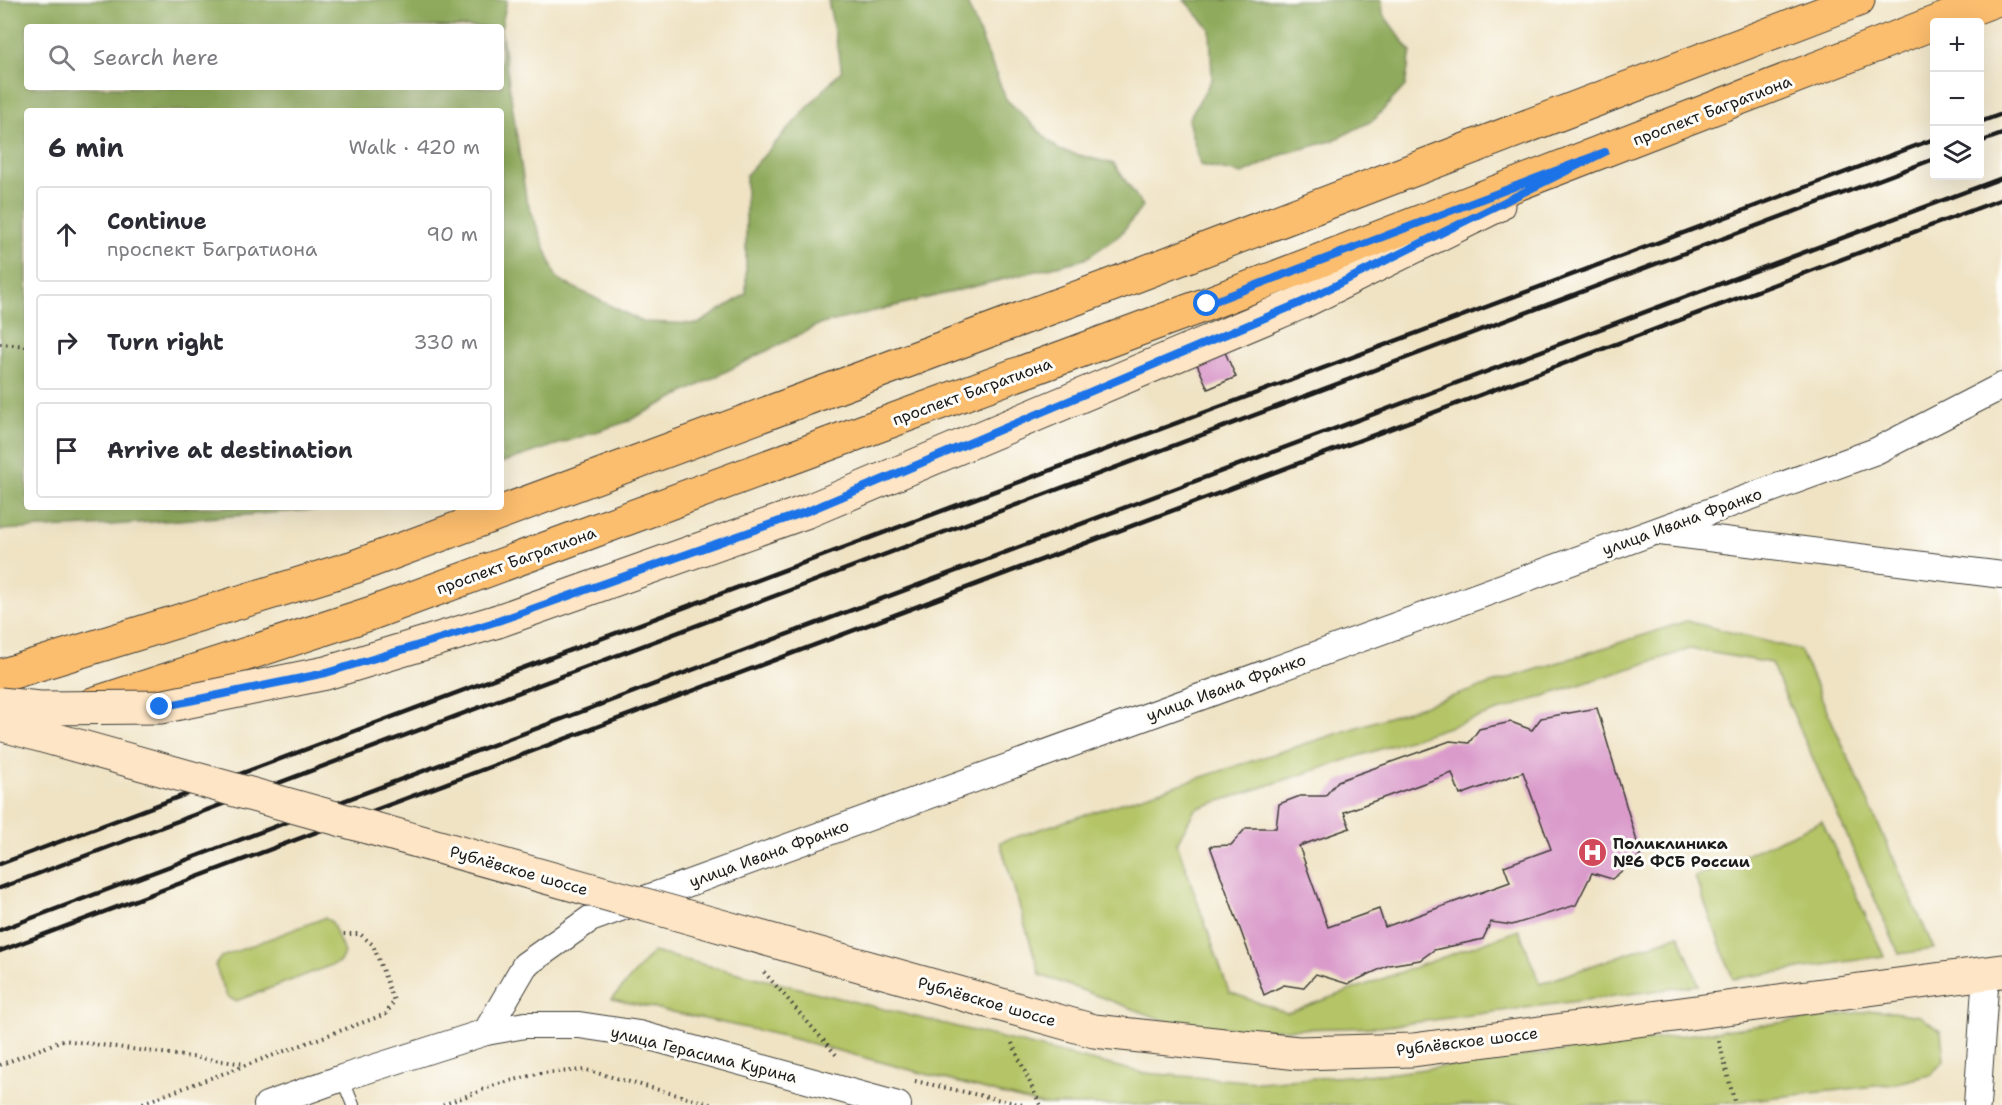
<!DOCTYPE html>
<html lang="en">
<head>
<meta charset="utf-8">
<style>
	body { margin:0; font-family:"Shantell Sans",sans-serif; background:#f7f7f7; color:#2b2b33 }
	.controls { position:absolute; right:18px; top:18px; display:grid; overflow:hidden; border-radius:6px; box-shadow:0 6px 24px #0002 }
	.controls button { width:54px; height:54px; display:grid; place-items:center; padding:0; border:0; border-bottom:2px solid #e1e1e2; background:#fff; color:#2b2b33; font:30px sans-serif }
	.stop { position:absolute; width:18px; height:18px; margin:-14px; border:4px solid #1a73e8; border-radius:50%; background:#fff }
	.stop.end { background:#1a73e8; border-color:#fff; box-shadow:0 2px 6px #0008 }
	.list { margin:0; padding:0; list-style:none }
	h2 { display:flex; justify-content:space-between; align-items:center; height:78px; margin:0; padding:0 24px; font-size:26px }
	h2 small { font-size:20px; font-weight:400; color:#7c7c81 }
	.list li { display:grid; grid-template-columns:39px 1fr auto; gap:18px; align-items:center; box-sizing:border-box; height:96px; margin:0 12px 12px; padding:0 12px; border:2px solid #e1e1e2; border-radius:6px }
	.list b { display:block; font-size:22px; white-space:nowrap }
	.list p { margin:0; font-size:20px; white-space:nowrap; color:#7c7c81 }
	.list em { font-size:20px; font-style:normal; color:#7c7c81 }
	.icon { flex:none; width:33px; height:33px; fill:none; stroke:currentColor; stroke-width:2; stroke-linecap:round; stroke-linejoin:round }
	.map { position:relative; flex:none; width:2002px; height:1105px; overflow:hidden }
	.search { position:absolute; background:#fff; box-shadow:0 6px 24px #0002; left:24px; top:24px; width:480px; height:66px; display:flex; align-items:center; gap:15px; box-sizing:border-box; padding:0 21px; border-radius:6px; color:#7c7c81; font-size:22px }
	.panel { position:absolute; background:#fff; box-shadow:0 6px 24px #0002; left:24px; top:108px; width:480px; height:402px; border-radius:6px }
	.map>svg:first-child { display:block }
</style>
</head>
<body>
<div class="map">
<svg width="2002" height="1105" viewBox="0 0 2002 1105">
	<rect width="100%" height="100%" fill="#fdfcf7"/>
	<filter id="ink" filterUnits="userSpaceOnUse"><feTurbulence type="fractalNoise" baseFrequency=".0167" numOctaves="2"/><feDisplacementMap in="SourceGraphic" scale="12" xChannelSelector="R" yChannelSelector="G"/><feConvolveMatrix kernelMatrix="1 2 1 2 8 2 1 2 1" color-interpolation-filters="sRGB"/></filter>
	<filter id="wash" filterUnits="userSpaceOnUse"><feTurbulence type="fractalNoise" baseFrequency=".008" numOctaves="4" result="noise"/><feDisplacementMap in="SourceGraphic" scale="24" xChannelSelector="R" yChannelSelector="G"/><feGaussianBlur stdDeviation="1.35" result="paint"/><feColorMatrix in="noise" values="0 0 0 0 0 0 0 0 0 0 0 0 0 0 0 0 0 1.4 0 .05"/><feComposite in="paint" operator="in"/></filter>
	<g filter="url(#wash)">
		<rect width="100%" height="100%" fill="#efe3c4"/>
		<!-- green -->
		<g fill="#b4c466" stroke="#687041" stroke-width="1.5">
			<polygon points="1687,621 1800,650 1934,949 1899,954 1771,663 1690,649 1195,809 1177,843 1229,992 1287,1013 1519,930 1540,984 1679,935 1699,985 1380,1027 1250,1030 1172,1023 1040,975 1000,842"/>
			<polygon points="1822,821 1884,956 1733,979 1695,877"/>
			<polygon points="324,918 332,922 344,953 340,962 236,1001 227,997 215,965 221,957"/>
			<polygon points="653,952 1143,1073 1258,1082 1394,1073 1878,1010 1920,1016 1941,1032 1944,1061 1930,1075 1893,1084 1705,1105 1042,1105 783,1036 612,999"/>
		</g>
		<!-- forest -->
		<g fill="#8faa5b" stroke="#56633c" stroke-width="1.5">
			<polygon points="0,0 507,0 501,29 501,27 27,27 27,87 501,87 501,30 526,198 557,279 643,322 698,324 746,294 746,175 842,70 828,0 966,0 1006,99 1059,150 1114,164 1143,206 1120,235 1085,259 818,325 626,422 501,463 501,111 27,111 27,507 352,507 110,525 0,530"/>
			<polygon points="1184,0 1382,0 1383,14 1411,52 1405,86 1374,120 1332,141 1286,153 1243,174 1200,165 1188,120 1212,79 1210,29"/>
		</g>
		<g id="blocks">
			<!-- building -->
			<g fill="#da9bcb" fill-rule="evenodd">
				<polygon points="1224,350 1236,377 1208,389 1196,362"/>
				<path d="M 1597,708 L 1641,855 L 1612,879 L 1592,873 L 1576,905 L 1512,925 L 1491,922 L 1483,939 L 1434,950 L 1420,960 L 1389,965 L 1348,984 L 1316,974 L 1303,988 L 1284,985 L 1264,995 L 1210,846 L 1231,845 L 1246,828 L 1276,828 L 1279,804 L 1300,796 L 1325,796 L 1338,781 L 1450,741 L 1469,743 L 1479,729 L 1511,722 L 1532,730 L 1541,718 ZM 1523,772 L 1551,849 L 1504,866 L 1510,882 L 1385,927 L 1379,909 L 1328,927 L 1299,846 L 1350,828 L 1344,812 L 1452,773 L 1460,795 Z"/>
			</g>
		</g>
	</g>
	<g filter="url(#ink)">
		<use href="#blocks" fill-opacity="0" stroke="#3c3a35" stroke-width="1.5"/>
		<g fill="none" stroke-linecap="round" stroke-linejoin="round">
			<defs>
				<polyline id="lane" points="342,1078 353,1105"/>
				<g id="street">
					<polyline points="1660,532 2002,575"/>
					<polyline points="486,1032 525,965 590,919 1876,451 2002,386"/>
					<polyline points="267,1105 342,1078 486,1032 525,1025 579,1025 639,1034 898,1105"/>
					<polyline points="1977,1105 1986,973"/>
				</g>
				<g id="secondary">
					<polyline points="498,621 808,511 1300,303 1498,205"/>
					<polyline points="699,920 1094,1031 1298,1053 1413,1050 2002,971"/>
				</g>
				<g id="primary">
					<polyline points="1937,22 1995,0"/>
					<polyline points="0,676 354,567 1109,286 1858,0"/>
					<polyline points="93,704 372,613 1207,304 1934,23"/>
				</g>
			</defs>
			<!-- lane casing -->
			<use href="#lane" stroke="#3c3a35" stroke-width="14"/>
			<!-- street casing -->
			<use href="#street" stroke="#3c3a35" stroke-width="28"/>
			<!-- secondary casing -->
			<use href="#secondary" stroke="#3c3a35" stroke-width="35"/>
			<!-- primary casing -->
			<use href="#primary" stroke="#3c3a35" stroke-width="35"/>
			<!-- path -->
			<g stroke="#3c3a35" stroke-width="4" stroke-dasharray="1.5 4.5" stroke-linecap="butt">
				<polyline points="0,344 27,346"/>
				<polyline points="764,972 838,1057"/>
				<polyline points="1719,1041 1735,1104"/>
				<polyline points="1012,1043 1040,1105"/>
				<polyline points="0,1065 63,1040 245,1064"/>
				<polyline points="915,1081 1023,1105"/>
				<polyline points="137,1105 386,1014 394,1001 373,945 360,934 341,934"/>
				<polyline points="443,1105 495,1085 541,1073 586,1070 714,1105"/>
			</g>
			<!-- lane -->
			<use href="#lane" stroke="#fff" stroke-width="12"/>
			<!-- street -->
			<use href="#street" stroke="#fff" stroke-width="26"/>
			<!-- secondary -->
			<use href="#secondary" stroke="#fde5c5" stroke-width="33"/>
			<!-- primary -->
			<use href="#primary" stroke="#fbbd6e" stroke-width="33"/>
			<!-- rail -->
			<g stroke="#1c1c1c" stroke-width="4.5">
				<polyline points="1980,122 2002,114"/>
				<polyline points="1980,142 2002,134"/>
				<polyline points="0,864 1934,139"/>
				<polyline points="0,888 1934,159"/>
				<polyline points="0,930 2002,178"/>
				<polyline points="0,951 2002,199"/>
			</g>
			<defs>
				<g id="secondary-bridge">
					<polyline points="0,704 40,708 160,707 326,673 498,621"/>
					<polyline points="0,724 699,920"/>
				</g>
			</defs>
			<!-- secondary-bridge casing -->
			<use href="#secondary-bridge" stroke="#3c3a35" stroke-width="35" stroke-linecap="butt"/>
			<!-- secondary-bridge -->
			<use href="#secondary-bridge" stroke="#fde5c5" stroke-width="33"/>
		</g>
	</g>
	<g fill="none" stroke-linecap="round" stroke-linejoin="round" filter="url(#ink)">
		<!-- route -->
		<polyline stroke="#1a73e8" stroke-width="8" points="160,707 326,673 498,621 808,511 1300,303 1605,152 1207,304"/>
	</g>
	<!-- icons -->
	<defs>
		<symbol id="hospital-disc" viewBox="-11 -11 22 22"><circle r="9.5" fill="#d1495b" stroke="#fdfcf7"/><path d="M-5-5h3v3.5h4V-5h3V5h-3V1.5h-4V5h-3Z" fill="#fff"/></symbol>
	</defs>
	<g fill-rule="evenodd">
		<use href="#hospital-disc" x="1576" y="836" width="33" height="33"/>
	</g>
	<g text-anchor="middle" stroke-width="6" stroke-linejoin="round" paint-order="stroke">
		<!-- street labels -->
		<g font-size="16" fill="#1c1c1c" stroke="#fdfcf7">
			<text transform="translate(1712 110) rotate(-21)" y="6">проспект Багратиона</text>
			<text transform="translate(972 391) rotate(-20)" y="6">проспект Багратиона</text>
			<text transform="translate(1682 521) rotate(-20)" y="6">улица Ивана Франко</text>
			<text transform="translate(516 560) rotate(-20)" y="6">проспект Багратиона</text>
			<text transform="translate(1226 687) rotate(-20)" y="6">улица Ивана Франко</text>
			<text transform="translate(769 853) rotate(-20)" y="6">улица Ивана Франко</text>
			<text transform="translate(519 870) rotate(16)" y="6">Рублёвское шоссе</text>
			<text transform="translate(987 1001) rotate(16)" y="6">Рублёвское шоссе</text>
			<text transform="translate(1467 1041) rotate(-7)" y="6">Рублёвское шоссе</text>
			<text transform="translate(704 1054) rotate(14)" y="6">улица Герасима Курина</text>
		</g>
		<!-- poi labels -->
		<g font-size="16" font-weight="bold" fill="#1c1c1c" stroke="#fdfcf7" text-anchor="start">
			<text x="1613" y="849">Поликлиника<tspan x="1613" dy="18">№6 ФСБ России</tspan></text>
		</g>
	</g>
</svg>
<div class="controls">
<button>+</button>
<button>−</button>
<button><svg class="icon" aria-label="layers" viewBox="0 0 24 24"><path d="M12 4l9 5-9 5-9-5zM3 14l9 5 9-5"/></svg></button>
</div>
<div class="stop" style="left:1207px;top:304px"></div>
<div class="stop end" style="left:160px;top:707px"></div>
<div class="search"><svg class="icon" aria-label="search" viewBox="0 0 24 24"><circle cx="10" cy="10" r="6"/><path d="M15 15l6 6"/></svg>Search here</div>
<section class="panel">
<h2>6 min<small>Walk · 420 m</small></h2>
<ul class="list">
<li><svg class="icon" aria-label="ahead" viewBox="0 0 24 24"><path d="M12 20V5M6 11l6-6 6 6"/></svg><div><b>Continue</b><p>проспект Багратиона</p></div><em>90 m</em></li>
<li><svg class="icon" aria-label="right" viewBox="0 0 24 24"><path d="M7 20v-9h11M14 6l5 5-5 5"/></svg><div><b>Turn right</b></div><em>330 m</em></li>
<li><svg class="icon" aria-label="arrive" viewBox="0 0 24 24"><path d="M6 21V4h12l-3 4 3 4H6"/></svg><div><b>Arrive at destination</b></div></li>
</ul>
</section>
</div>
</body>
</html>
